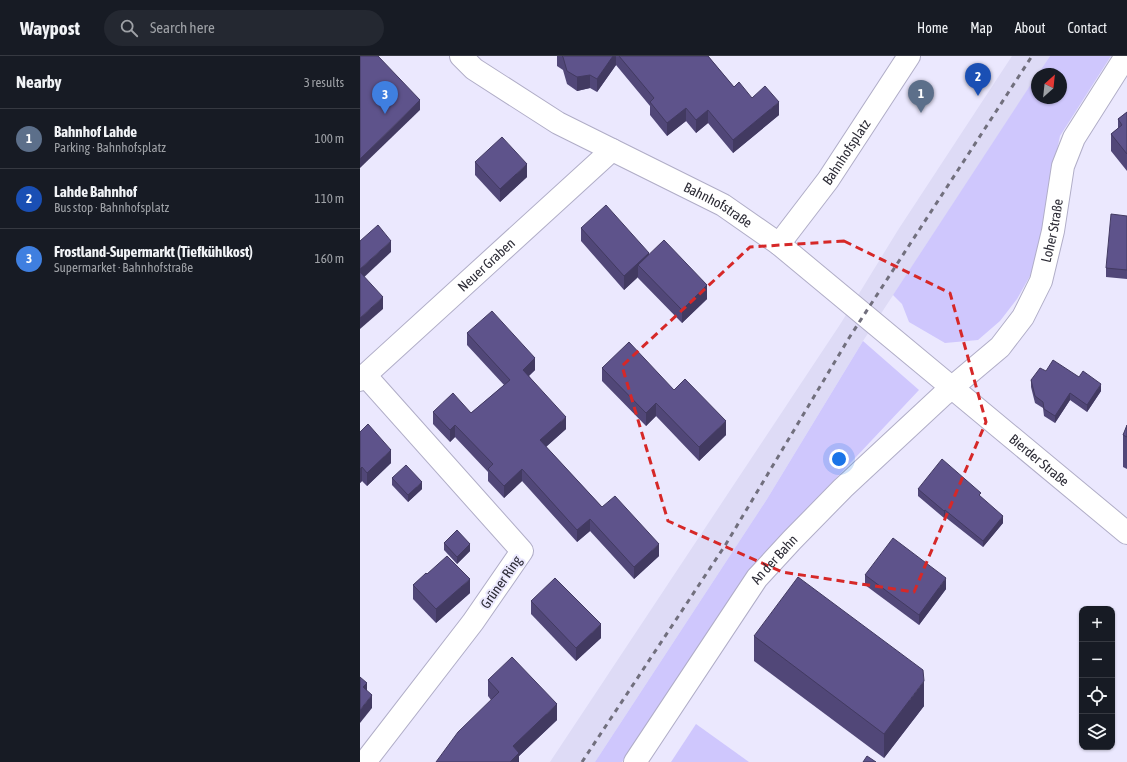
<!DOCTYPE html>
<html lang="en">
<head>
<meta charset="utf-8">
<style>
	body { margin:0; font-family:"Asap Condensed",sans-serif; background:#242831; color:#f1f3f6 }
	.controls { position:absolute; right:12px; bottom:12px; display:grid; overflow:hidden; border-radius:8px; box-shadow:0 1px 3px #0004 }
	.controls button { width:36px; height:36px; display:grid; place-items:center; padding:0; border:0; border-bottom:1px solid #363941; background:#171b24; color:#f1f3f6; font:20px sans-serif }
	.compass { position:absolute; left:671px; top:12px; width:36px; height:36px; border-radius:50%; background:#171b24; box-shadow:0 1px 3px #0004; rotate:27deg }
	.you { position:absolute; left:479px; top:403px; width:14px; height:14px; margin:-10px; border:3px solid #fff; border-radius:50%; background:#1a73e8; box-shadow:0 0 0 6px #1a73e833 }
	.badge { display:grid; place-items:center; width:26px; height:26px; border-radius:50%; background:#915d10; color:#fff; font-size:13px; font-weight:700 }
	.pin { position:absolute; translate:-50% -33px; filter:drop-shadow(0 1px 2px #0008) }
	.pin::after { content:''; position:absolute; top:21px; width:14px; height:12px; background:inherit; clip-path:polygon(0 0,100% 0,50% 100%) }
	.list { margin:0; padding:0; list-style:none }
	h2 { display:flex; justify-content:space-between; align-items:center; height:52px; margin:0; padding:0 16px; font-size:17px }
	h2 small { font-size:13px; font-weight:400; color:#9ea1a6 }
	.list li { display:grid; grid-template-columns:26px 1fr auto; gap:12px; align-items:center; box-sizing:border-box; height:60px; padding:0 16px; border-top:1px solid #363941 }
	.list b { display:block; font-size:15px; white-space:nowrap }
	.list p { margin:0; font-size:13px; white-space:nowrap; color:#9ea1a6 }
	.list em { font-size:13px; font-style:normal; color:#9ea1a6 }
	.icon { flex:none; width:22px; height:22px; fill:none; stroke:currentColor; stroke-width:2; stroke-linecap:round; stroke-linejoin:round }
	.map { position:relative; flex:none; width:767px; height:706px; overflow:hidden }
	header { display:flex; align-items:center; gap:24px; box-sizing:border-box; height:56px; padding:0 20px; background:#171b24; border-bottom:1px solid #363941 }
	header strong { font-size:19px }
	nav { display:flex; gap:22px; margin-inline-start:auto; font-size:14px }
	.search { width:280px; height:36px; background:#242831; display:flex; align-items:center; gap:10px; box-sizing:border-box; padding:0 14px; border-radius:22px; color:#9ea1a6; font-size:15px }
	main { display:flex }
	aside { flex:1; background:#171b24 }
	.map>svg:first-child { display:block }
</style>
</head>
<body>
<header>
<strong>Waypost</strong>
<div class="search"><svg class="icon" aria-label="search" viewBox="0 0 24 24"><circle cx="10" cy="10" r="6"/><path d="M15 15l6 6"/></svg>Search here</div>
<nav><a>Home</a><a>Map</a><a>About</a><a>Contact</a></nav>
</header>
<main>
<aside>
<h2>Nearby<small>3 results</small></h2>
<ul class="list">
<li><span class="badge" style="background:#5c6f8a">1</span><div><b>Bahnhof Lahde</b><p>Parking · Bahnhofsplatz</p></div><em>100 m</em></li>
<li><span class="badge" style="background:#1a4fb4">2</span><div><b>Lahde Bahnhof</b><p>Bus stop · Bahnhofsplatz</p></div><em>110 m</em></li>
<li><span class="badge" style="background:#3f7fe0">3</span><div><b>Frostland-Supermarkt (Tiefkühlkost)</b><p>Supermarket · Bahnhofstraße</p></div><em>160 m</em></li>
</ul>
</aside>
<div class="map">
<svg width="767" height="706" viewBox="0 0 767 706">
	<rect width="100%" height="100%" fill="#ebe8fe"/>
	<!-- built -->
	<polygon fill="#dedbf6" points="652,0 690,0 503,285 407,443 235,706 190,706 481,267 538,174"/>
	<!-- green -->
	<g fill="#cfc7fd">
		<polygon points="690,0 751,0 700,80 686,146 679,204 657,243 640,265 618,284 585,287 549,266 542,248 533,239 677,19 677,42 701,42 701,18 678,18"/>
		<polygon points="503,285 559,334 401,502 262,706 235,706 407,443"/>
		<polygon points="336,668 389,706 311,706"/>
	</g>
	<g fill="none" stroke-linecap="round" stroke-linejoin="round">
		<defs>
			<g id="minor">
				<path id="s1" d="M 101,0 L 114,13 L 198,67 L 363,149 L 419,188 L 767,477"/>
				<path id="s2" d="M 419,188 L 468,124 L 549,0"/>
				<polyline points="5,319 162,495 113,566 5,706"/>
				<path id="s3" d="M 0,324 L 252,94"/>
				<path id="s4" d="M 275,706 L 397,522 L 432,484 L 483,432 L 583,339 L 640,291 L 663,261 L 681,225 L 693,175 L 703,110 L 714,82 L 766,0"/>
			</g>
		</defs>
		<!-- minor casing -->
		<use href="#minor" stroke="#b0adc7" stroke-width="24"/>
		<!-- minor -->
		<use href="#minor" stroke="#fff" stroke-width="22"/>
		<!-- rail -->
		<polyline stroke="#716f7d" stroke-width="3" stroke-dasharray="5 5" stroke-linecap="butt" points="222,706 366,488 489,282 672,0"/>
	</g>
	<!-- wall -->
	<g fill="#514778">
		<polygon points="197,0 348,0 374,31 392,42 419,59 373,97 348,67 336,77 326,65 307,80 290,59 290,50 256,9 237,36 230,32 217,35 207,28 203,14 197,10"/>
		<polygon points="767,56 767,115 751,95 751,78 758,72 758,63"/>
		<polygon points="115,106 167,121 140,146 115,119"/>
		<polygon points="767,160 767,223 746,221 746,212"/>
		<polygon points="221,172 289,198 347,243 322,267 278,222 278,221 264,234 221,185"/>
		<polygon points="107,277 175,314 169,320 206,373 186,391 242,451 299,500 274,523 230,475 217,486 162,425 144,442 128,425 128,416 95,381 90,386 73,368 73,356 111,357 144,329 107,289"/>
		<polygon points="242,312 314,334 366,379 339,405 296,360 286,370 242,325"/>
		<polygon points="686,315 719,321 741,335 727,356 710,344 695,367 684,360 683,352 675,347 671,331 671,324"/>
		<polygon points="767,369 767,413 763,411 763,379"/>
		<polygon points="0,376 31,407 7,430 2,425 0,427"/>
		<polygon points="32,422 62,433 48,446 32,429"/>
		<polygon points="558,433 621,441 643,467 623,491 585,461 584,462 558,440"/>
		<polygon points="84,487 110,495 97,508 84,494"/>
		<polygon points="67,518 110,537 76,567 53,543 53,529"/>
		<polygon points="505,519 586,533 559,569 505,529"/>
		<polygon points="171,545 241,582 216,605 171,558"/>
		<polygon points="394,580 564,650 524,702 394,605"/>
		<polygon points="128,624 197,664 159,700 159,706 131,644 128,640"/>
	</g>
	<!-- shaded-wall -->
	<g fill="#423a61">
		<polygon points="253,0 256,0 256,9 237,36 237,23"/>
		<polygon points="230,19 230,32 217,35 217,21"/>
		<polygon points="60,44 60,54 0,112 0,103"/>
		<polygon points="419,46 419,59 373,97 373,84"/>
		<polygon points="326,52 326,65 307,80 307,67"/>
		<polygon points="348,54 348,67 336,77 336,64"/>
		<polygon points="167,108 167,121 140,146 140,133"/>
		<polygon points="31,185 31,196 0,225 0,213"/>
		<polygon points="289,197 289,211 278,209 278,221 264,234 264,220"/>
		<polygon points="347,229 347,243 322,267 322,254"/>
		<polygon points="23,241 23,253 0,273 0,262"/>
		<polygon points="175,302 175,314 163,325 163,314"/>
		<polygon points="741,328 741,335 727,356 727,349"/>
		<polygon points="710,337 710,344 695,367 695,360"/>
		<polygon points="296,347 296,360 286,370 286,357"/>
		<polygon points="206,361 206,373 180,396 180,384"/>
		<polygon points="366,365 366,379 339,405 339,391"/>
		<polygon points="95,369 95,381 90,386 90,374"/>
		<polygon points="31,394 31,407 7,430 7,417"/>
		<polygon points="2,411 2,425 0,427 0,413"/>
		<polygon points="162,413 162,425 144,442 144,430"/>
		<polygon points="62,426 62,433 48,446 48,439"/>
		<polygon points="585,454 585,461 584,462 584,455"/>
		<polygon points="643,460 643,467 623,491 623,485"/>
		<polygon points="230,463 230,475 217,486 217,474"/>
		<polygon points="110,488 110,495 97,508 97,501"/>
		<polygon points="299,488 299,500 274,523 274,511"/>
		<polygon points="586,522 586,533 559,569 559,559"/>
		<polygon points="110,523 110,537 76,567 76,553"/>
		<polygon points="241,568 241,582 216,605 216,592"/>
		<polygon points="564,625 564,650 524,702 524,678"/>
		<polygon points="7,627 7,640 3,631"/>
		<polygon points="12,639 12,652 0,667 0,654"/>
		<polygon points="197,648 197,664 159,700 159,706 150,706 153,690"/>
	</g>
	<!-- building -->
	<g fill="#5e538b" stroke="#423a61">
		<polygon points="0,0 18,0 60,44 0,103"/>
		<polygon points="202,0 253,0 237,23 230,19 217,21 207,15 203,1"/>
		<polygon points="259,0 348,0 374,31 379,26 392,42 405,30 419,46 373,84 348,54 336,64 326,52 307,67 290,46 294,42"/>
		<polygon points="767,56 767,98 751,78 762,69 758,63"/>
		<polygon points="142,81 167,108 140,133 115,106"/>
		<polygon points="246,149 289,197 264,220 221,172"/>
		<polygon points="751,158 767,160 767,214 746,212"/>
		<polygon points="18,169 31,185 0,213 0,185"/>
		<polygon points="304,184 347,229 322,254 278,209"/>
		<polygon points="0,216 23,241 0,262"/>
		<polygon points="132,255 175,302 163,314 206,361 180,384 242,451 255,440 299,488 274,511 230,463 217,474 162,413 144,430 128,413 133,408 95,369 90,374 73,356 93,337 111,357 150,324 107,277"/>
		<polygon points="269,286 314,334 325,323 366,365 339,391 296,347 286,357 242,312"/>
		<polygon points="693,304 719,321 723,315 741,328 727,349 710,337 695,360 684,353 683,346 675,340 671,324 680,312 686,315"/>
		<polygon points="8,368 31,394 7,417 2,411 0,413 0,376"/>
		<polygon points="767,369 767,381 763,379"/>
		<polygon points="582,403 621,437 619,439 643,460 623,485 585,454 584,455 558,433"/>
		<polygon points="46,409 62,426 48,439 32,422"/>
		<polygon points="97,474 110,488 97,501 84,487"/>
		<polygon points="533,482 586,522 559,559 505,519"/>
		<polygon points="87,500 110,523 76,553 53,529 66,517 67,518"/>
		<polygon points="438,521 563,614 564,625 524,678 394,580"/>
		<polygon points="195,522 241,568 216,592 171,545"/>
		<polygon points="152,601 197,648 153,690 159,697 150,706 76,706 98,676 139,636 128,624"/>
		<polygon points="0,621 7,627 3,631 12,639 0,654"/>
		<polygon points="507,700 516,706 503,706"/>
	</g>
	<!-- marked area -->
	<path fill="none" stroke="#d62828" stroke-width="3" stroke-dasharray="8 5" stroke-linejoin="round" d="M 484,185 L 590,237 L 626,366 L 554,536 L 422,516 L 308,465 L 262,310 L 390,191 Z"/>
	<g text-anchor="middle" stroke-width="4" stroke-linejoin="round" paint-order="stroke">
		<!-- street labels -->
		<g font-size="14" fill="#2d2c36" stroke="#ebe8fe">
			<text dy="5" stroke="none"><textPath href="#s2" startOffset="114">Bahnhofsplatz</textPath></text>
			<text dy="5" stroke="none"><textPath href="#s1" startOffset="298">Bahnhofstraße</textPath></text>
			<text dy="5" stroke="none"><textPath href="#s4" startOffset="686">Loher Straße</textPath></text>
			<text dy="5" stroke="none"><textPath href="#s3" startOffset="171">Neuer Graben</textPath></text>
			<text dy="5" stroke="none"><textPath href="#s1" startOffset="709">Bierder Straße</textPath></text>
			<text dy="5" stroke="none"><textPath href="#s4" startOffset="246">An der Bahn</textPath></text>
			<text transform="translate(141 526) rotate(-55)" y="5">Grüner Ring</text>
		</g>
	</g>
</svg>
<div class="controls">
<button>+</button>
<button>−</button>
<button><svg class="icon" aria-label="locate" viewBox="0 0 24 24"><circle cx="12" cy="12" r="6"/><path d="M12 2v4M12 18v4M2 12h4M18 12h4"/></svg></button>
<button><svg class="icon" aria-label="layers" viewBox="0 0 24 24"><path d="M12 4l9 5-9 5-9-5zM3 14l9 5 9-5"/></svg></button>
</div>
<svg class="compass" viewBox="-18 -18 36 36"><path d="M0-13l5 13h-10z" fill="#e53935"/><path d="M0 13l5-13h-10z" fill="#9ea1a6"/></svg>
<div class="you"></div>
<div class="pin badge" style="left:561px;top:57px;background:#5c6f8a">1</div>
<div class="pin badge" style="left:618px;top:40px;background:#1a4fb4">2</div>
<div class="pin badge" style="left:25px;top:58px;background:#3f7fe0">3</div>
</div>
</main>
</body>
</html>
